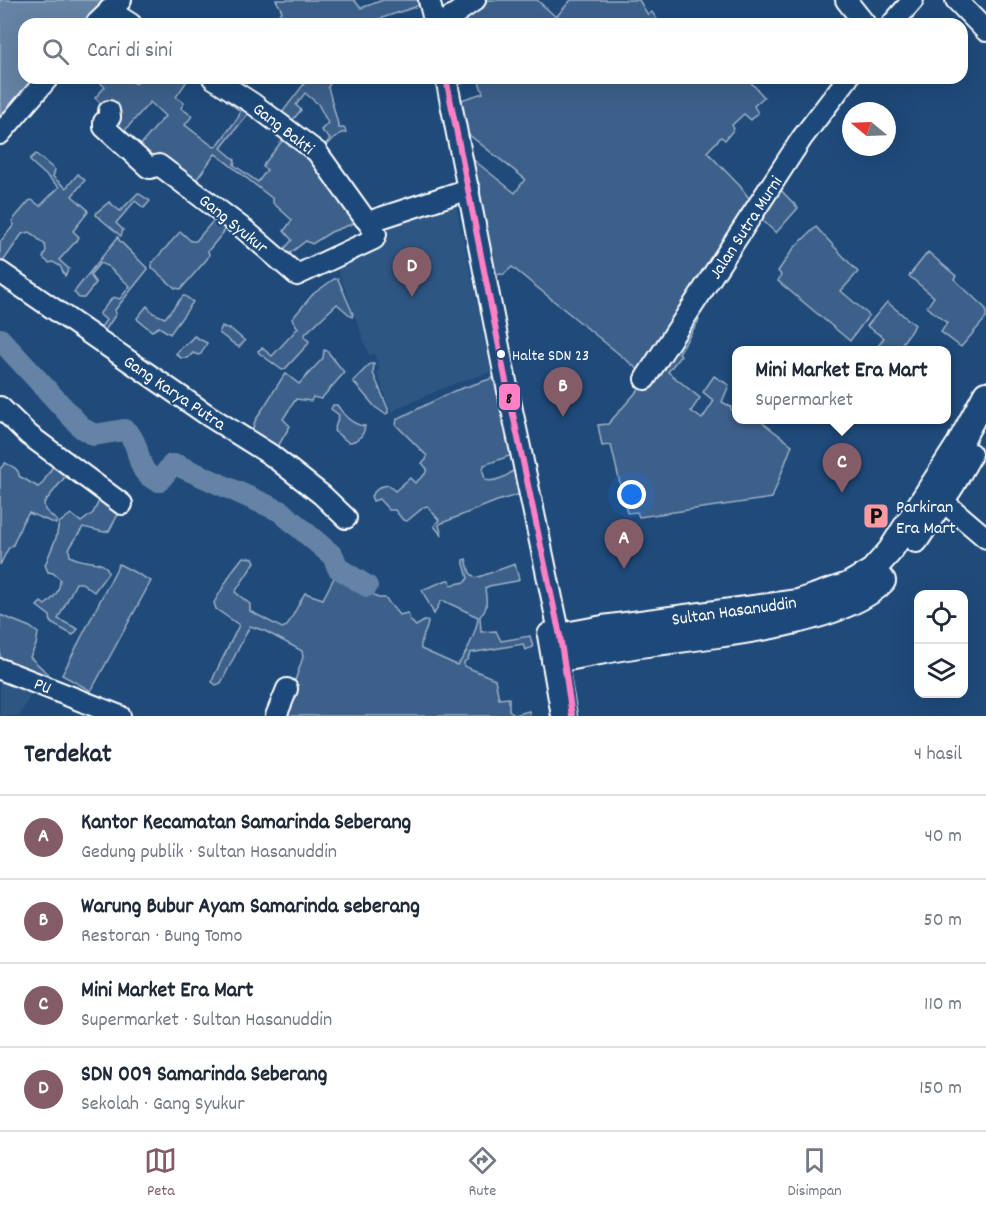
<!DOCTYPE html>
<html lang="id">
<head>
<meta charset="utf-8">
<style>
	body { margin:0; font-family:Dekko,sans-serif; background:#f6f6f7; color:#1f2937 }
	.controls { position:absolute; right:18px; bottom:18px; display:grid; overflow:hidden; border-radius:12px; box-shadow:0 6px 24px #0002 }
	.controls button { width:54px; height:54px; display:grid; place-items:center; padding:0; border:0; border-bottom:2px solid #e0e1e3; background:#fff; color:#1f2937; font:30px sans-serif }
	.compass { position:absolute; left:842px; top:102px; width:54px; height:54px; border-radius:50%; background:#fff; box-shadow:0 6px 24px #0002; rotate:289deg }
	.you { position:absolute; left:632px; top:495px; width:21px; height:21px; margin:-15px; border:4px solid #fff; border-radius:50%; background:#1a73e8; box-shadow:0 0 0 9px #1a73e833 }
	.badge { display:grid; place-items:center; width:39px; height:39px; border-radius:50%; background:#845c67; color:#fff; font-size:20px; font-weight:700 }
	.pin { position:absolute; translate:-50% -50px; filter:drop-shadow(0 2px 3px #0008) }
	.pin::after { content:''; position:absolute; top:32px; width:21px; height:18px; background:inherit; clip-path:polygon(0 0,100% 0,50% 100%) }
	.popup { position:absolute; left:732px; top:346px; width:219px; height:78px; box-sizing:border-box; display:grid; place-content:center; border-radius:12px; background:#fff; filter:drop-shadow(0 2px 4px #0005); font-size:20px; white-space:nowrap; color:#747a83 }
	.popup b { font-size:22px; color:#1f2937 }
	.popup::after { content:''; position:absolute; left:50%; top:100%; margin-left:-12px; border:12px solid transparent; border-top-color:#fff }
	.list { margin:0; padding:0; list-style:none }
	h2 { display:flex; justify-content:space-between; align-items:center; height:78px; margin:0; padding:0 24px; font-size:26px }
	h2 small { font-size:20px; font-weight:400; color:#747a83 }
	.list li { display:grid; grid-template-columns:39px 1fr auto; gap:18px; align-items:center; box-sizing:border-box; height:84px; padding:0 24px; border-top:2px solid #e0e1e3 }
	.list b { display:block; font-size:22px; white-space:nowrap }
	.list p { margin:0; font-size:20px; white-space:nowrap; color:#747a83 }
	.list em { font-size:20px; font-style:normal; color:#747a83 }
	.icon { flex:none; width:33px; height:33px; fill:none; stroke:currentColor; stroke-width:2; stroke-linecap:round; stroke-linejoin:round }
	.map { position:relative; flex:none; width:986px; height:716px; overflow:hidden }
	.search { position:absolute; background:#fff; box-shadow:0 6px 24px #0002; left:18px; right:18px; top:18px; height:66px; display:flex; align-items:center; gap:15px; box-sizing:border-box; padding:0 21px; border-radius:18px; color:#747a83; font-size:22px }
	.sheet { height:414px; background:#fff }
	nav { display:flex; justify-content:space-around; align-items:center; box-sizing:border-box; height:84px; border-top:2px solid #e0e1e3; background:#fff; font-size:16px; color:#747a83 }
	nav a { display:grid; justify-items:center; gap:3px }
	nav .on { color:#845c67 }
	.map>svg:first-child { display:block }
</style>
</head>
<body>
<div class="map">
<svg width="986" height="716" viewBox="0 0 986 716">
	<rect width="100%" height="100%" fill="#1f4a7a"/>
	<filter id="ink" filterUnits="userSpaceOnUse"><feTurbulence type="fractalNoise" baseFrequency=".0167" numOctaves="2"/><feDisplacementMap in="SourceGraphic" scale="12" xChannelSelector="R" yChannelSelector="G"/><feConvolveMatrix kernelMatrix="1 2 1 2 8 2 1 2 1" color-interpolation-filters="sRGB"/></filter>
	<g filter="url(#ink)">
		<!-- built -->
		<g fill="#2e5683">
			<polygon points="455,201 492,372 453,384 400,407 391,413 377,372 380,369 374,354 369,355 336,264 379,225"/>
			<polygon points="0,677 32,692 20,716 0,716"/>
		</g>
		<!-- green -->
		<g fill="#3c618b" stroke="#9eb0c5" stroke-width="1.5">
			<polygon points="276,0 354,0 361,8 383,0 419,0 418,5 415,7 364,24 270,24 282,11"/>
			<polygon points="483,0 537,0 556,17 571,0 639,0 648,15 652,12 660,24 447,24"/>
			<polygon points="95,78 130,78 130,80 136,84 141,78 189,78 176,97 184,103 181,108 192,116 185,125 214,147 217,146 239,116 240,111 226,100 231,93 250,111 221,148 235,160 234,165 258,182 267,170 263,167 264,164 282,141 282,138 278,136 276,132 308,150 360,221 331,232 312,244 306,241 285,257 281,253 292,240 284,231 292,220 273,203 273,199 217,155 215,154 192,186 137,149 165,116 150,102 119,137 112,114 95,98 105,87"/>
			<polygon points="301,78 340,79 331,82 328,87 339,128 345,128 346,133 341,133 321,149 330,139 321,130 328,123 318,104 305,93 296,105 301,110 291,122 281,114 304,84"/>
			<polygon points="454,78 698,78 700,81 705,78 747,78 764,97 754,106 758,113 751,120 744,114 732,125 734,129 725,140 721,137 707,152 740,186 754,205 646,376 512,267 504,274 493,275 470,157 515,193 525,179 468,134 458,101 483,93 478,79 456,85"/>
			<polygon points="36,154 55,170 53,177 66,188 78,174 85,180 72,196 87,209 88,212 73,231 79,237 78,239 59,260 69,269 65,276 60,266 53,262 49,263 43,258 46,250 45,245 30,232 22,234 0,266 0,242 14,225 12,221 29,201 32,200 40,206 59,187 30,161 30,159"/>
			<polygon points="776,185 798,208 776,233 759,217"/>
			<polygon points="138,193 150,201 144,208 135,201 116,223 123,230 121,236 96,215 97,212 109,202 120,211"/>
			<polygon points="218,215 227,228 208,251 209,255 207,259 181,289 175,288 152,268 152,263 179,233 181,232 191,241 196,241"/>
			<polygon points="816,227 858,272 841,291 869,315 850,341 778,281 781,275 778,271 794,248"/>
			<polygon points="118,237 119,240 148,269 115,310 116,314 104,332 97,333 106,320 100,315 100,313 113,297 120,299 130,286 107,266 100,263 90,275 96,283 84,298 79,298 74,292"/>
			<polygon points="928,252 956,276 954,279 986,309 986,318 961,347 941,332 947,323 927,307 934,297 909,276"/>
			<polygon points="334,279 338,279 353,314 352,317 337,304 306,333 304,337 309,341 308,344 285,369 282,370 259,353 258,351 262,348 272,356 298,328 292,319 313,294"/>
			<polygon points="183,296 185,296 193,302 170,334 159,327 152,331 138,320 137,318 147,306 153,313 165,318"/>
			<polygon points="887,302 915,325 901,345 906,350 875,350 884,338 867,326"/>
			<polygon points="690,315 699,320 679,353 681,355 668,372 700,398 691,411 702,419 714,401 703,392 714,376 729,385 722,402 731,407 731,410 735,411 737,409 737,420 759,420 792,445 772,498 639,517 637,512 627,513 611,445 602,446 598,425 608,424 647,380"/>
			<polygon points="222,326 227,329 231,329 245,341 239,347 237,346 219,333"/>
			<path d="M 194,336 L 207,343 L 201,354 L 198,355 L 193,353 L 188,358 L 181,358 L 176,354 C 181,346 188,344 194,336 Z"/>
			<polygon points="324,350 327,351 344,372 343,374 321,399 313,397 311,401 296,399 283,419 290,426 277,448 251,435 255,421 284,375 286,374 299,384 323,358"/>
			<polygon points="370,364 374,364 373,373 388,409 388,413 385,414 375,407 353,381"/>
			<path d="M 496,377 L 512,455 L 484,465 L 483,471 L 485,480 C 494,483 508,476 515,469 L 524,493 L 497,501 L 442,523 L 439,525 L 442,536 L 434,526 L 439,520 L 427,506 L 424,507 L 407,521 L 403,520 L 395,510 L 389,510 L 379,499 L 373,501 L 371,496 L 379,487 L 388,485 L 395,491 L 410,478 L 415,483 L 425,474 L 427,469 L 422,463 L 426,460 L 427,456 L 396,425 L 397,419 L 454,391 Z"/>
			<path d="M 333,405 L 337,405 C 345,416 352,425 365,426 C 364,435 358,442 348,442 L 334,431 L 339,415 L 331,409 Z"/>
			<path d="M 5,463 C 11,466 19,468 19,476 L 38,487 L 42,484 L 53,466 L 60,464 L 69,472 L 44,503 L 45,510 L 57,521 L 56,524 L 29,513 L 23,521 L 13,545 L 8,549 L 0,565 L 0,469 Z"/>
			<path d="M 105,495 L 121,509 L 109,531 L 104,532 L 83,527 L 69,549 L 70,556 C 83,564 97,559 107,568 L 108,573 L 94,592 L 82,583 L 76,583 L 58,619 L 78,629 L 73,635 L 51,623 L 50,616 L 37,606 L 41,602 L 45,605 C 54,598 60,591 60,579 L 53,573 L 48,572 L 45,565 L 56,538 L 59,523 L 71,514 L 81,522 L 93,513 L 99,501 Z"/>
			<path d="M 243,557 L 253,558 L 255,562 L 235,592 L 250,604 L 250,611 L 282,628 L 287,626 L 305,593 L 323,599 L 336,574 L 340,572 L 344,576 L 353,578 L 378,598 L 385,598 L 399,615 L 408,613 L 410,620 L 416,626 L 424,621 L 428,621 C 428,631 419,639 421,649 L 457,665 C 466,657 477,629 478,617 L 444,601 L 441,601 L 434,614 L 422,590 L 447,580 L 450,580 L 451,585 L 465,582 L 468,578 L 463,560 L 466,559 L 470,573 L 476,578 L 515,564 L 519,579 L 517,581 L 489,586 L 485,588 C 486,598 489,610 480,616 L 481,632 L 496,631 L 501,641 L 530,636 L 533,647 L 525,650 L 523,644 L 470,653 L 468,659 L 464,662 L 464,666 L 495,679 L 499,699 L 509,698 L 509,710 L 514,715 L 529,711 L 530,716 L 283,716 L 303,657 L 302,651 L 265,631 L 250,626 L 221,683 L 216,685 L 212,682 L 214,676 L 239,625 L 216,609 L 214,603 L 233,570 Z"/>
			<polygon points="119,564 151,581 91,691 62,675"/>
			<polygon points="0,615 30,627 38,633 36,645 30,657 51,677 48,682 0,664"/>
		</g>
		<!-- water -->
		<polygon fill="#6583a4" stroke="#a3b5c8" stroke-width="1.5" points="0,0 114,0 92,24 24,24 24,78 42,78 0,127"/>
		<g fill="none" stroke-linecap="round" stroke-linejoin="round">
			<!-- river -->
			<path stroke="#6583a4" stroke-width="22" d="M 0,339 L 82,428 L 94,435 L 124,430 C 145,444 131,472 159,481 L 172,465 L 179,466 L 280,511 L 333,556 L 338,568 L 367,586"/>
			<defs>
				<g id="minor">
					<polyline points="429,0 435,24"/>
					<polyline points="846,0 865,24"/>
					<polyline points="956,0 986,31"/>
					<polyline points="109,10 131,24"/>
					<polyline points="96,24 121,0"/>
					<polyline points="441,24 475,0"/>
					<polyline points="892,24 913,0"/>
					<polyline points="213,78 252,103 317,152 365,219"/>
					<polyline points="446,78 504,372 560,636"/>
					<polyline points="109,111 110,117 104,122 104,127 148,167 150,168 159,165 245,230 297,275 374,239 376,234 368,222 469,189"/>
					<polyline points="0,134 48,78"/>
					<polyline points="0,272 209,416 271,455 322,495 346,518"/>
					<polyline points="645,379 802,138 848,78"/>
					<polyline points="0,407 29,435 122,504"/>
					<polyline points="931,491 986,538"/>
					<polyline points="0,669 120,716"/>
					<polyline points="276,716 287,689"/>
				</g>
				<g id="major">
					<polyline points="916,540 952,485 969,455"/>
					<path d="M 554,660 C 583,656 611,649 640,645 C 702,636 840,627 883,581"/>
					<polyline points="564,716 550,635 560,636 603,628 798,602 848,585 872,571 890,551 959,444 986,394"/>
				</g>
			</defs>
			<!-- minor casing -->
			<use href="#minor" stroke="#fff" stroke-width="24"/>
			<!-- major casing -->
			<use href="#major" stroke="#fff" stroke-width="28"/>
			<!-- minor -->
			<use href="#minor" stroke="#1f4a7a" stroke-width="20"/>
			<!-- major -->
			<use href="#major" stroke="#1f4a7a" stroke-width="24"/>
			<defs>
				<polyline id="bus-1" points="446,78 504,372 560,636 572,716"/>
			</defs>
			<!-- bus-1 casing -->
			<use href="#bus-1" stroke="#1f4a7a" stroke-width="10"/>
			<!-- bus-1 -->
			<use href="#bus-1" stroke="#ff80c5" stroke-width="6"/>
		</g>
	</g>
	<!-- icons -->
	<defs>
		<symbol id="parking-square" viewBox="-11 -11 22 22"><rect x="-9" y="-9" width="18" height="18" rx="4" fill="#ff9aa2" stroke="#1f4a7a"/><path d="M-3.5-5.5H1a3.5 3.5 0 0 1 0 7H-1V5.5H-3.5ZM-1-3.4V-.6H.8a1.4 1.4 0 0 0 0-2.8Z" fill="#111"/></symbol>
	</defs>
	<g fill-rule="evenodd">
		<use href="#parking-square" x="861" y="501" width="30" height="30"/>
	</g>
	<!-- markers -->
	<circle fill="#fff" stroke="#1f4a7a" stroke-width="2" cx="501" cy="354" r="5"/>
	<g text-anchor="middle" stroke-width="4.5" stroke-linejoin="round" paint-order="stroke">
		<!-- bus labels -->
		<g font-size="16" fill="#fff" stroke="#1f4a7a" text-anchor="start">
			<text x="512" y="360">Halte SDN 23</text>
		</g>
		<!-- street labels -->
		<g font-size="18" fill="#fff" stroke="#1f4a7a">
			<text transform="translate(284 128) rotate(38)" y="6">Gang Bakti</text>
			<text transform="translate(234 223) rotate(39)" y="6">Gang Syukur</text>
			<text transform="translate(745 227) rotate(-57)" y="6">Jalan Sutra Murni</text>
			<text transform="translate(175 392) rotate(34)" y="6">Gang Karya Putra</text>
			<text transform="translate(734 610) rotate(-8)" y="6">Sultan Hasanuddin</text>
			<text transform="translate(43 685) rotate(22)" y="6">PU</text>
		</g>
		<!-- poi labels -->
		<g font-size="18" fill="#fff" stroke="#1f4a7a" text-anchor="start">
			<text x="896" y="512">Parkiran<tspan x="896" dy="21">Era Mart</tspan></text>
		</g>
	</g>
	<rect stroke="#1f4a7a" stroke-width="2" x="498" y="383" width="23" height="28" rx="6" fill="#ff80c5"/>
	<g font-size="16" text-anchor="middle" font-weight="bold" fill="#111">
		<text x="509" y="403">8</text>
	</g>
</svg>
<div class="controls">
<button><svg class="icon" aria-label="locate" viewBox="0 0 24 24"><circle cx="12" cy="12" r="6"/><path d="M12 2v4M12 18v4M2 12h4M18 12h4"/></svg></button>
<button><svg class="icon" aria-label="layers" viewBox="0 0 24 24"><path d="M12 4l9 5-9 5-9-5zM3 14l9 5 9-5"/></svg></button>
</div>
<svg class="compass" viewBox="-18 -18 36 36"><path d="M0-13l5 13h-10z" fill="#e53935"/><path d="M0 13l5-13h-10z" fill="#747a83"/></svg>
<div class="you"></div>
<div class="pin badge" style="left:624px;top:569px">A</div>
<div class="pin badge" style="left:563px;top:417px">B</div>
<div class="pin badge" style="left:842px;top:493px">C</div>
<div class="popup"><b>Mini Market Era Mart</b>Supermarket</div>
<div class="pin badge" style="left:412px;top:297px">D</div>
<div class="search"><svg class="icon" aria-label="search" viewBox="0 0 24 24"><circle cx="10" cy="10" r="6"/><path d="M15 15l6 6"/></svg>Cari di sini</div>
</div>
<section class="sheet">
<h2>Terdekat<small>4 hasil</small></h2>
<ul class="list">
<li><span class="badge">A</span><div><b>Kantor Kecamatan Samarinda Seberang</b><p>Gedung publik · Sultan Hasanuddin</p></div><em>40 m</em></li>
<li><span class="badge">B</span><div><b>Warung Bubur Ayam Samarinda seberang</b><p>Restoran · Bung Tomo</p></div><em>50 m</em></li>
<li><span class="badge">C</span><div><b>Mini Market Era Mart</b><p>Supermarket · Sultan Hasanuddin</p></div><em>110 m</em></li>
<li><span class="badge">D</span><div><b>SDN 009 Samarinda Seberang</b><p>Sekolah · Gang Syukur</p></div><em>150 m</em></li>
</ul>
</section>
<nav>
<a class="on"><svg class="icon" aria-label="map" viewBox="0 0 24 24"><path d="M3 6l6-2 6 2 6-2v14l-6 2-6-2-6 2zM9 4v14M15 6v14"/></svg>Peta</a>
<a><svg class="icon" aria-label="directions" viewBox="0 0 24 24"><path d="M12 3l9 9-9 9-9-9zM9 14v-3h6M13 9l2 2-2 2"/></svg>Rute</a>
<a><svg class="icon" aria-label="saved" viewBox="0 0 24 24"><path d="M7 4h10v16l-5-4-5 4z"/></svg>Disimpan</a>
</nav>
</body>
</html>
